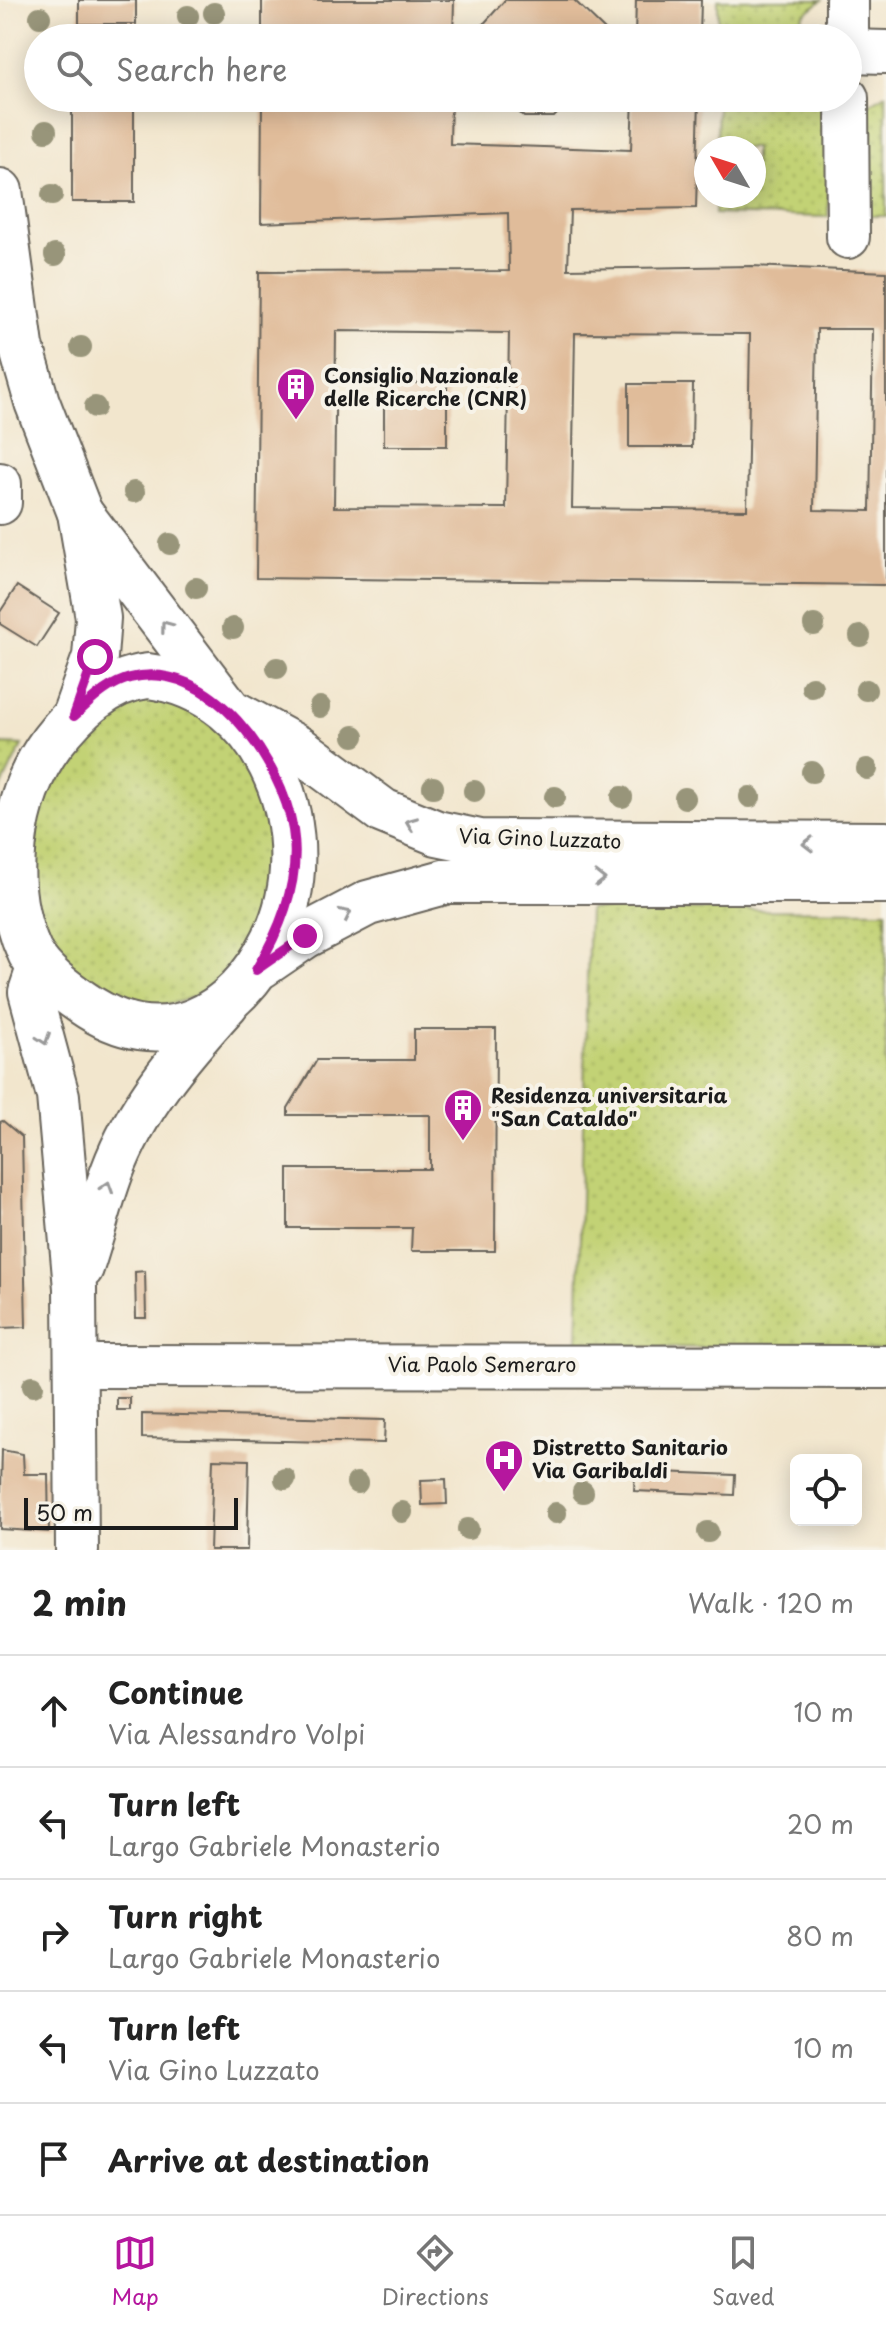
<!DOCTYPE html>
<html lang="en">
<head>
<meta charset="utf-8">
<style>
	body { margin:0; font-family:"Playpen Sans",sans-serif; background:#f6f6f6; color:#222 }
	.controls { position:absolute; right:24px; bottom:24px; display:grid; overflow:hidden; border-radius:12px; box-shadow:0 4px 20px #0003 }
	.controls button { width:72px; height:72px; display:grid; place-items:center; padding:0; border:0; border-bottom:2px solid #e0e0e0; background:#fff; color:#222; font:40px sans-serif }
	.compass { position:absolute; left:694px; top:136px; width:72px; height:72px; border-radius:50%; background:#fff; box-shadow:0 4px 20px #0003; rotate:309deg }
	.scale { position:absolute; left:24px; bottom:20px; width:214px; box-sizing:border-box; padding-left:8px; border:4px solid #1c1c1c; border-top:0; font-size:22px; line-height:28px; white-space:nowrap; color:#1c1c1c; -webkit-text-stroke:6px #f7f3e8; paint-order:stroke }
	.stop { position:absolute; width:24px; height:24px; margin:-18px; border:6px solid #b5179e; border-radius:50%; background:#fff }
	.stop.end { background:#b5179e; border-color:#fff; box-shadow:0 2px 8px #0008 }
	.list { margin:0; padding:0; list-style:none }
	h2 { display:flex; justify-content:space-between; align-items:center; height:104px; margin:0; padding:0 32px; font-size:34px }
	h2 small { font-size:26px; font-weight:400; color:#767676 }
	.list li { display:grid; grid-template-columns:52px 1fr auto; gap:24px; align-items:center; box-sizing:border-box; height:112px; padding:0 32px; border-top:2px solid #e0e0e0 }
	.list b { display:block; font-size:30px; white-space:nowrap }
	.list p { margin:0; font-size:26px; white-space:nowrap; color:#767676 }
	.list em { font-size:26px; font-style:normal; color:#767676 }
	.icon { flex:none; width:44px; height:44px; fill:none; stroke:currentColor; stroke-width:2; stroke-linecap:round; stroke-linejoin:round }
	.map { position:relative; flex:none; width:886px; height:1550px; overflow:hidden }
	.search { position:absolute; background:#fff; box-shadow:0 4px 20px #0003; left:24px; right:24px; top:24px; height:88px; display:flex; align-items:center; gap:20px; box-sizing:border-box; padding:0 28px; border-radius:44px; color:#767676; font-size:30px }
	.sheet { height:664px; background:#fff }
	nav { display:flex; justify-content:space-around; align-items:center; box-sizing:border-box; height:112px; border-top:2px solid #e0e0e0; background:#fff; font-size:22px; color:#767676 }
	nav a { display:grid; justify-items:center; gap:4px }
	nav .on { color:#b5179e }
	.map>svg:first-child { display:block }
</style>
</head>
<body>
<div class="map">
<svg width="886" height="1550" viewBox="0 0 886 1550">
	<defs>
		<pattern id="grass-dots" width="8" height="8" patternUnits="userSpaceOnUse" patternTransform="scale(2)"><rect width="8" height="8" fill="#c2d274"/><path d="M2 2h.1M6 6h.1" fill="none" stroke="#a6b464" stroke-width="1.8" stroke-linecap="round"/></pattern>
	</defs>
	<rect width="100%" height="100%" fill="#f7f3e8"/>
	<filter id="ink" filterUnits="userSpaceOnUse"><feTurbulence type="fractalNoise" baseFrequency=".0125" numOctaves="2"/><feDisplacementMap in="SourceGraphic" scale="16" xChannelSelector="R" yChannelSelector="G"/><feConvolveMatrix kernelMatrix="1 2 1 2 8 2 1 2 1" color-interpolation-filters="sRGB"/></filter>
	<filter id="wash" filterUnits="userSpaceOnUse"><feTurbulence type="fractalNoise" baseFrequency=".006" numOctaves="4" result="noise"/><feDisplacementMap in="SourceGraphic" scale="32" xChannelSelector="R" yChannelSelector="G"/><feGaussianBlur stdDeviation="1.8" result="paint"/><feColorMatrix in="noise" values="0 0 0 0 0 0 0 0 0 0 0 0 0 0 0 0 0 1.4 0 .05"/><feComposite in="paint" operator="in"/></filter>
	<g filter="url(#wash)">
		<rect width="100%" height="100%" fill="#f2e6cd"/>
		<!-- grass -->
		<g fill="url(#grass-dots)" stroke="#6f7748" stroke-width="2">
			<polygon points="718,0 822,0 804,14 794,34 718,30"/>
			<polygon points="886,94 886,216 868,216 868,105"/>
			<polygon points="718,98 817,98 830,105 828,217 715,214 716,196 754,196 754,148 717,148"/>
			<path d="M 135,698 C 148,699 166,697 177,701 C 187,705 198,716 207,722 C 352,828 229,1097 76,973 C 59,959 36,932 31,910 C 28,898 30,832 33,819 C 41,787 68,751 89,727 C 100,714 121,706 135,698 Z"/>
			<polygon points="0,744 22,745 0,790"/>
			<polygon points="589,909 886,911 886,1350 577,1346"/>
		</g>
		<g id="blocks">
			<!-- building -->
			<g fill="#e0bc9a" fill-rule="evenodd">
				<rect x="79" y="0" width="57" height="24"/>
				<polygon points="262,0 454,0 453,38 262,38"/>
				<polygon points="505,0 574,0 606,31 607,38 471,38"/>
				<polygon points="636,0 701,0 700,38 635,38"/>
				<rect x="72" y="98" width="62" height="104"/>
				<path d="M 262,98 L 451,98 L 450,144 L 631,150 L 633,98 L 699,98 L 696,208 L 570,210 L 568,269 L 752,266 L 886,272 L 886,585 L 256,578 L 259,272 L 509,271 L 508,213 L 261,223 ZM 817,329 L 873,329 L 870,511 L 814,510 ZM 336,331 L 509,333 L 506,508 L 334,507 ZM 575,333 L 750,334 L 747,510 L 572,508 Z"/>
				<polygon points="504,98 572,98 554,117 524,117"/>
				<rect x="384" y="383" width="63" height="63"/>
				<polygon points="629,384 693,384 692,447 629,447"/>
				<polygon points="17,586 59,613 37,647 0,624 0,612"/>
				<polygon points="414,1029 496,1029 495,1251 411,1251 412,1228 288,1228 288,1169 430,1169 430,1115 288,1115 288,1108 317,1060 414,1060"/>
				<polygon points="3,1121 22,1137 26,1327 0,1328 0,1122"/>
				<polygon points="145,1271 146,1318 136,1318 135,1272"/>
				<rect x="117" y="1398" width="13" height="12"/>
				<polygon points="142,1414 385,1420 384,1443 142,1438"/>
				<polygon points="2,1450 23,1454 24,1474 48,1474 49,1532 0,1529"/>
				<polygon points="213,1459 249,1460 247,1550 210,1550"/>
				<polygon points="635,1471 735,1475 734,1495 634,1491"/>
				<polygon points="446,1479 447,1504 422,1505 421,1480"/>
			</g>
		</g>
	</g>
	<g filter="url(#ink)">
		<use href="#blocks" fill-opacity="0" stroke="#67635a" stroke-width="2"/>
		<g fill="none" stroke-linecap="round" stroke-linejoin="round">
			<defs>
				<g id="minor">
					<polyline points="847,0 847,38"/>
					<polyline points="848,51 886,52"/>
					<polyline points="847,98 848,237"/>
					<polyline points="0,484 0,503"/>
					<polyline points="39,965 30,992 58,1096 75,1288 77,1550"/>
					<path d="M 82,1268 C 93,1236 100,1204 112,1172 C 136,1107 181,1055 227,1004"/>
					<polyline points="77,1366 886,1367"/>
				</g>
				<g id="major">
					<polyline points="0,191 21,346 37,402 80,513 98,618 95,657 74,716"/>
					<polyline points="80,513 230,711 298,748 383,811 437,833 480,842 886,844"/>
					<path d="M 148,676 C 269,691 324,836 274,939 C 235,1018 162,1058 83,1003 C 64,990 42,974 30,953 C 0,888 9,800 52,742 C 77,710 106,681 148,676 Z"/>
					<polyline points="261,966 305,936 368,903 448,881 886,881"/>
				</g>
			</defs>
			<!-- minor casing -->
			<use href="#minor" stroke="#67635a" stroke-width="46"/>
			<!-- major casing -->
			<use href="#major" stroke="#67635a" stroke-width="48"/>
			<!-- minor -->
			<use href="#minor" stroke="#fff" stroke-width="42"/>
			<!-- major -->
			<use href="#major" stroke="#fff" stroke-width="44"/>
		</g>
		<!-- trees -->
		<g fill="#98957a">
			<circle cx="214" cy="13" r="11"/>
			<circle cx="188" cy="16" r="11"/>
			<circle cx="40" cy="17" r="11"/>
			<circle cx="46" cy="131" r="11"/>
			<circle cx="52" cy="195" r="11"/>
			<circle cx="55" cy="255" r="11"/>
			<circle cx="81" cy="347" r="11"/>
			<circle cx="95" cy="407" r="11"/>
			<circle cx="134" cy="492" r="11"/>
			<circle cx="170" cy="544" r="11"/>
			<circle cx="196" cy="588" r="11"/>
			<circle cx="814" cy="625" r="11"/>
			<circle cx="233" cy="628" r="11"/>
			<circle cx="860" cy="636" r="11"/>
			<circle cx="277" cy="668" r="11"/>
			<circle cx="812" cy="687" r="11"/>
			<circle cx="866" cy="690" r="11"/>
			<circle cx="320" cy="707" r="11"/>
			<circle cx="354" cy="736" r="11"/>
			<circle cx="867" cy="769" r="11"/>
			<circle cx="812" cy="772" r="11"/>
			<circle cx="433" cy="787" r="11"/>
			<circle cx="474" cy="791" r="11"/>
			<circle cx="555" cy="797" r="11"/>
			<circle cx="622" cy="797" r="11"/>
			<circle cx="750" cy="797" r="11"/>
			<circle cx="685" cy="798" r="11"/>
			<circle cx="33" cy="1386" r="11"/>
			<circle cx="285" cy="1479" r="11"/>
			<circle cx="357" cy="1483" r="11"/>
			<circle cx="583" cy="1492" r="11"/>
			<circle cx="402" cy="1512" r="11"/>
			<circle cx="556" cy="1513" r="11"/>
			<circle cx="468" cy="1529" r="11"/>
			<circle cx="708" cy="1532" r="11"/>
		</g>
		<!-- one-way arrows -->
		<defs><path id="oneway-chevron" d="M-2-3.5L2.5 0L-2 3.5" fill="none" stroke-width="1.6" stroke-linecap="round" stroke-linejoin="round" transform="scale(2)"/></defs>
		<g stroke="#999">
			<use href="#oneway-chevron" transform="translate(166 626) rotate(-127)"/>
			<use href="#oneway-chevron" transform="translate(411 823) rotate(-158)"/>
			<use href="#oneway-chevron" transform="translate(808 844) rotate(-180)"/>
			<use href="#oneway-chevron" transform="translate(600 879)"/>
			<use href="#oneway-chevron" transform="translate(346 914) rotate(-26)"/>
			<use href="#oneway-chevron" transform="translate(44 1039) rotate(71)"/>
			<use href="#oneway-chevron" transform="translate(107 1187) rotate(-72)"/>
		</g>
	</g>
	<g fill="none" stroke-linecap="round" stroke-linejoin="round" filter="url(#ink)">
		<!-- route -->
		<path stroke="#b5179e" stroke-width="10" d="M 95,657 L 74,716 C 91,701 107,684 130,678 C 210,657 282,762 293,830 C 301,880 281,929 256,970 L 305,936"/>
	</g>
	<!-- icons -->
	<defs>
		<symbol id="building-pin" viewBox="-11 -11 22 30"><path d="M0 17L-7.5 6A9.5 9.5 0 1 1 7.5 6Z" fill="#b5179e" stroke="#f7f3e8"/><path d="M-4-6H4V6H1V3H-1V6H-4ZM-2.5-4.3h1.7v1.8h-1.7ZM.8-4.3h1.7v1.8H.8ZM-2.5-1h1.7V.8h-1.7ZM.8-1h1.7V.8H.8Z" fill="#fff"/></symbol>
		<symbol id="hospital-pin" viewBox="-11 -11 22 30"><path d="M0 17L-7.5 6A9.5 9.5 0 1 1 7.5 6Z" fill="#b5179e" stroke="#f7f3e8"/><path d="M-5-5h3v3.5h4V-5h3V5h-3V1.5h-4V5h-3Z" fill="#fff"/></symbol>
	</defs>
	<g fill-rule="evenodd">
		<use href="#building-pin" x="274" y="365" width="44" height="60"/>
		<use href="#building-pin" x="441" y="1086" width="44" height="60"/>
		<use href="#hospital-pin" x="482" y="1437" width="44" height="60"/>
	</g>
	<g text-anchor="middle" stroke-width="8" stroke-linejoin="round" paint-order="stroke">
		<!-- poi labels -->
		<g font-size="20" font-weight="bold" fill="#1c1c1c" stroke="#f7f3e8" text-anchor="start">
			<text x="324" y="383">Consiglio Nazionale<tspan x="324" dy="23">delle Ricerche (CNR)</tspan></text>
			<text x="491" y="1103">Residenza universitaria<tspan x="491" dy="23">"San Cataldo"</tspan></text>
			<text x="532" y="1455">Distretto Sanitario<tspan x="532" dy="23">Via Garibaldi</tspan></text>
		</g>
		<!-- street labels -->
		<g font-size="20" fill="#1c1c1c" stroke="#f7f3e8">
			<text transform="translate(540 839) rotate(2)" y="7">Via Gino Luzzato</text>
			<text x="482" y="1372">Via Paolo Semeraro</text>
		</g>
	</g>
</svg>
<div class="controls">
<button><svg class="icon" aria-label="locate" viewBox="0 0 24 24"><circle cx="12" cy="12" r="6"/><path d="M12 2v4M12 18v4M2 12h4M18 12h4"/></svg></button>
</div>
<svg class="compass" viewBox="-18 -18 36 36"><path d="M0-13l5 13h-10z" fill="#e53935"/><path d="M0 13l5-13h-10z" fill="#767676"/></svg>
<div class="scale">50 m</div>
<div class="stop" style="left:95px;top:657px"></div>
<div class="stop end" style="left:305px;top:936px"></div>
<div class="search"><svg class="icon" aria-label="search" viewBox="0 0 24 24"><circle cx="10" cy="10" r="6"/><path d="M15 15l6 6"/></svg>Search here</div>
</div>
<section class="sheet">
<h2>2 min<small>Walk · 120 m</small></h2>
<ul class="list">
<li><svg class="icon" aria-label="ahead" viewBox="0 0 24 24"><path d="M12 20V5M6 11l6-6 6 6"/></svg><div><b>Continue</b><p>Via Alessandro Volpi</p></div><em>10 m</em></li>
<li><svg class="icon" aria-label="left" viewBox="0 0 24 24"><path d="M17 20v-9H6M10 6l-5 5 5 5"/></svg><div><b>Turn left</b><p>Largo Gabriele Monasterio</p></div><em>20 m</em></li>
<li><svg class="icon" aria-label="right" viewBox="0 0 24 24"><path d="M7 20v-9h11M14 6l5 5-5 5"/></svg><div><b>Turn right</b><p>Largo Gabriele Monasterio</p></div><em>80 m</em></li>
<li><svg class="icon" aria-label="left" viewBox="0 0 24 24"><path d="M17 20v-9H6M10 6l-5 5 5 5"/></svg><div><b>Turn left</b><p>Via Gino Luzzato</p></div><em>10 m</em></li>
<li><svg class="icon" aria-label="arrive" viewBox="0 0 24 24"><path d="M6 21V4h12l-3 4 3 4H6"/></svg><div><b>Arrive at destination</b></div></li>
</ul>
</section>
<nav>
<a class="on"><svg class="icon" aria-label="map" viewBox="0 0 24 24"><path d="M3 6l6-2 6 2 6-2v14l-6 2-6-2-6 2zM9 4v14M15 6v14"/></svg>Map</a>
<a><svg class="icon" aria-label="directions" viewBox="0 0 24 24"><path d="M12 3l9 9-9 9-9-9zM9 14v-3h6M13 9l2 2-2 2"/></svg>Directions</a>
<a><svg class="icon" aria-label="saved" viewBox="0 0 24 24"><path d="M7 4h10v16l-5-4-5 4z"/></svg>Saved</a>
</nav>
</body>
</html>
